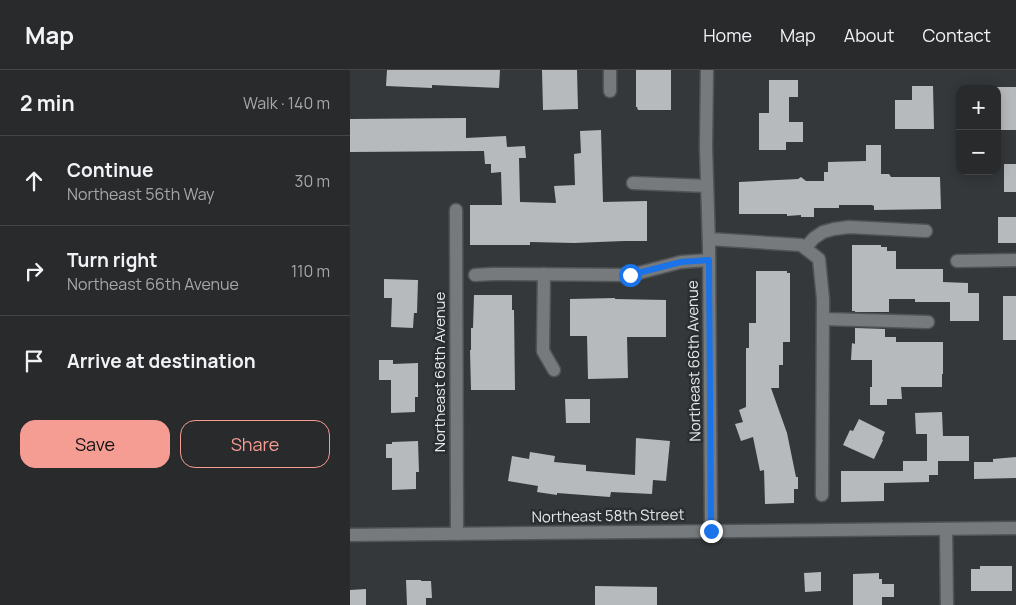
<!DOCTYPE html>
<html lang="en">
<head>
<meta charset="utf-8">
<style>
	body { margin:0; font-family:Manrope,sans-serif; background:#303234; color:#f1f3f6 }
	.controls { position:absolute; right:15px; top:15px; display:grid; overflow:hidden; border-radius:10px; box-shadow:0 2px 12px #0003 }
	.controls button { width:45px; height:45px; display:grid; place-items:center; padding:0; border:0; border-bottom:1px solid #444648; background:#282a2c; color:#f1f3f6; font:25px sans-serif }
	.stop { position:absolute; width:15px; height:15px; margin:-11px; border:4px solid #1a73e8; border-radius:50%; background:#fff }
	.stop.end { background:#1a73e8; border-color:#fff; box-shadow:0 1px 5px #0008 }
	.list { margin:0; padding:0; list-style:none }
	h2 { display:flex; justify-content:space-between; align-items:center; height:65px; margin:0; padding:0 20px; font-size:21px }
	h2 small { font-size:16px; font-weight:400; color:#a5a7a9 }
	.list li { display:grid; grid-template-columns:32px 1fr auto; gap:15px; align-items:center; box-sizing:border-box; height:90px; padding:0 20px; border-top:1px solid #444648 }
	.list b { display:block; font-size:19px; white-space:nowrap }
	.list p { margin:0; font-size:16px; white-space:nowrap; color:#a5a7a9 }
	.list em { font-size:16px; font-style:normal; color:#a5a7a9 }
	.actions { display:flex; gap:10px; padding:15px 20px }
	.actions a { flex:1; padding:11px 0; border:1px solid #f59c93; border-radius:15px; text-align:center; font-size:18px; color:#f59c93 }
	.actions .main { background:#f59c93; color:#111 }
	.icon { flex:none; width:28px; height:28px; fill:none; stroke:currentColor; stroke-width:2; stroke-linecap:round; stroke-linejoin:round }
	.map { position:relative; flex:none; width:666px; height:535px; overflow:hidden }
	header { display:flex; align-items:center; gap:30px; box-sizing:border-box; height:70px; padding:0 25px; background:#282a2c; border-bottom:1px solid #444648 }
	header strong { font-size:24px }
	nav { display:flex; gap:28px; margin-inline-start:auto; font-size:18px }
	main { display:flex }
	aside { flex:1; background:#282a2c }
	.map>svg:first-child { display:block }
</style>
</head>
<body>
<header>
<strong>Map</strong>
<nav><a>Home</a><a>Map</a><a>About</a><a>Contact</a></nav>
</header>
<main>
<aside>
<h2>2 min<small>Walk · 140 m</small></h2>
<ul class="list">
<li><svg class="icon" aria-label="ahead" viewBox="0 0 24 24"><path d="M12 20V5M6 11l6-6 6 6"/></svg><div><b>Continue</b><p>Northeast 56th Way</p></div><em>30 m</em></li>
<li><svg class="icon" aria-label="right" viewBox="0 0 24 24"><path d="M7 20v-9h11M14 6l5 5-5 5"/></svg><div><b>Turn right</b><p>Northeast 66th Avenue</p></div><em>110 m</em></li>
<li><svg class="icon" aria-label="arrive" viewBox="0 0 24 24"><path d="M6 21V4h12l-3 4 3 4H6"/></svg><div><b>Arrive at destination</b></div></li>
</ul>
<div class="actions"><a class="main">Save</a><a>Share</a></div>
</aside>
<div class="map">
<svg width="666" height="535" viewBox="0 0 666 535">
	<rect width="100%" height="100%" fill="#35383a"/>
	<!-- building -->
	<g fill="#b6babc">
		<polygon points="37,0 150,0 149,18 82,15 82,18 36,16"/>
		<polygon points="192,0 227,0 228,39 193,40"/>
		<polygon points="286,0 321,0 321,40 288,40 287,37 286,37"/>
		<polygon points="419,10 448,10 448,27 439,27 439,52 453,52 453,72 436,72 436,80 409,80 409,43 419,43"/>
		<polygon points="562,16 583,16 584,59 545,59 545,30 562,30"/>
		<polygon points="647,17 666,17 666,60 649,60"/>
		<polygon points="116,48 116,68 156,66 157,77 175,76 176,88 169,88 170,132 206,133 204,116 225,115 224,84 231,83 230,61 251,60 253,132 297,131 297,171 274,171 224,173 180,172 180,175 120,175 120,135 152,135 151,102 141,103 141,94 135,94 134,81 0,82 0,49"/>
		<polygon points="516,75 531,75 531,104 539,104 541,107 590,107 591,139 524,140 524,136 522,135 489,135 489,138 464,138 464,147 451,147 451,145 437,146 437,144 389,144 389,112 448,109 451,107 456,111 474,111 474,102 478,102 478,92 516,91"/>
		<rect x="654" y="94" width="12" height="28"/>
		<rect x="648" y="147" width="18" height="26"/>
		<polygon points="502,175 531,175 531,177 537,177 537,181 546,181 546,199 593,199 593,212 618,213 618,223 629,223 629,251 600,251 600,232 565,232 565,229 539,229 539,242 505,242 505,241 502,241"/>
		<polygon points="406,201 437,201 437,203 440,203 440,272 433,272 433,295 429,295 429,318 421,318 437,363 446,407 448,407 448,419 444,419 444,433 415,434 414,400 410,401 403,367 391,371 385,354 393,352 389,340 396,337 396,278 399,278 399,253 406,253"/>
		<polygon points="34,209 68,210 67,243 64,243 63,258 41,257 42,228 34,228"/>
		<polygon points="124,225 162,225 162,240 164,240 165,320 121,320 120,280 121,280 121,258 123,258"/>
		<rect x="653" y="226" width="13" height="44"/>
		<polygon points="265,228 265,229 316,230 316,267 277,267 278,308 238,309 237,266 220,266 220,229"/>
		<polygon points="505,258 535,259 535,267 546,267 546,272 593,272 593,304 592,304 592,317 551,317 552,329 537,329 537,335 520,335 520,317 522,317 522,290 501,290 502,273 505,274"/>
		<polygon points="29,290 43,290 43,294 68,293 68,327 65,327 65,342 41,343 41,310 29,310"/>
		<polygon points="215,329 240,329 240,353 216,353"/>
		<polygon points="592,342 593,366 619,366 619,391 577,391 577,364 566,364 565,343"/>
		<polygon points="509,349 535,362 532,369 533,370 524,389 493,375 500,360 503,361"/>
		<polygon points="286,368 320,371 316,411 303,410 302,424 261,422 260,427 207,423 207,425 187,422 188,416 158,411 162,386 179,389 180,382 205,386 204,392 236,395 236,401 285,405"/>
		<polygon points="68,371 69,402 66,402 66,419 42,420 42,388 36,388 36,374 42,374 42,372"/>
		<polygon points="666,387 666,408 624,409 624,392 643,392 643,389"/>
		<polygon points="553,391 588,391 588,405 579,405 579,412 534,413 534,431 491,432 491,401 553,401"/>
		<polygon points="630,496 662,496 662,521 621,521 621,499 630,499"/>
		<polygon points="471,502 471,521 455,522 454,503"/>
		<polygon points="529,503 529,509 532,509 532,514 544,514 544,527 532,527 532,535 503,535 503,504"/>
		<polygon points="56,510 71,510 71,511 81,511 82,528 76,528 76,535 57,535"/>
		<polygon points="245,516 307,517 307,535 245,535"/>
		<polygon points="16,519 16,535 0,535 0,520"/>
	</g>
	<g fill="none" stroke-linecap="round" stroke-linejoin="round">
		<defs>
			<g id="minor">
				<polyline points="260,0 260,21"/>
				<polyline points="357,0 356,77 359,176 361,461"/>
				<polyline points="283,113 357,116"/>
				<polyline points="106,140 107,464"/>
				<polyline points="359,169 451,175 469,189 473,229 472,425"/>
				<polyline points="455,178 464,168 473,162 484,159 499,157 576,161"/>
				<polyline points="607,191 666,190"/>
				<polyline points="194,204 193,281 204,300"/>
				<polyline points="125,205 143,204 281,205 331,192 359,190"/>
				<polyline points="473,249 578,252"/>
				<polyline points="596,459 597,535"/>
				<polyline points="0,465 666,458"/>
			</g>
		</defs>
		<!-- minor casing -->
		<use href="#minor" stroke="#515455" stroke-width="15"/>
		<!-- minor -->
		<use href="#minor" stroke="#767a7c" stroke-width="12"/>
	</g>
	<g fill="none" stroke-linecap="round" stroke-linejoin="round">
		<!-- route -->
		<polyline stroke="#1a73e8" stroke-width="6" points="280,205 331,192 359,190 361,461"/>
	</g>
	<g text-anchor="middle" stroke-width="5" stroke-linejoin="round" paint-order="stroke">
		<!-- street labels -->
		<g font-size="15" fill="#e5e7e8" stroke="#2b2e30">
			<text transform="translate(344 291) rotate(-91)" y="5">Northeast 66th Avenue</text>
			<text transform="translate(90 302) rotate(-90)" y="5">Northeast 68th Avenue</text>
			<text transform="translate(258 446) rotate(-1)" y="5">Northeast 58th Street</text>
		</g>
	</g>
</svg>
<div class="controls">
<button>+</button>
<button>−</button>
</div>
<div class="stop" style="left:280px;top:205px"></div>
<div class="stop end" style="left:361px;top:461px"></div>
</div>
</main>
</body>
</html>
